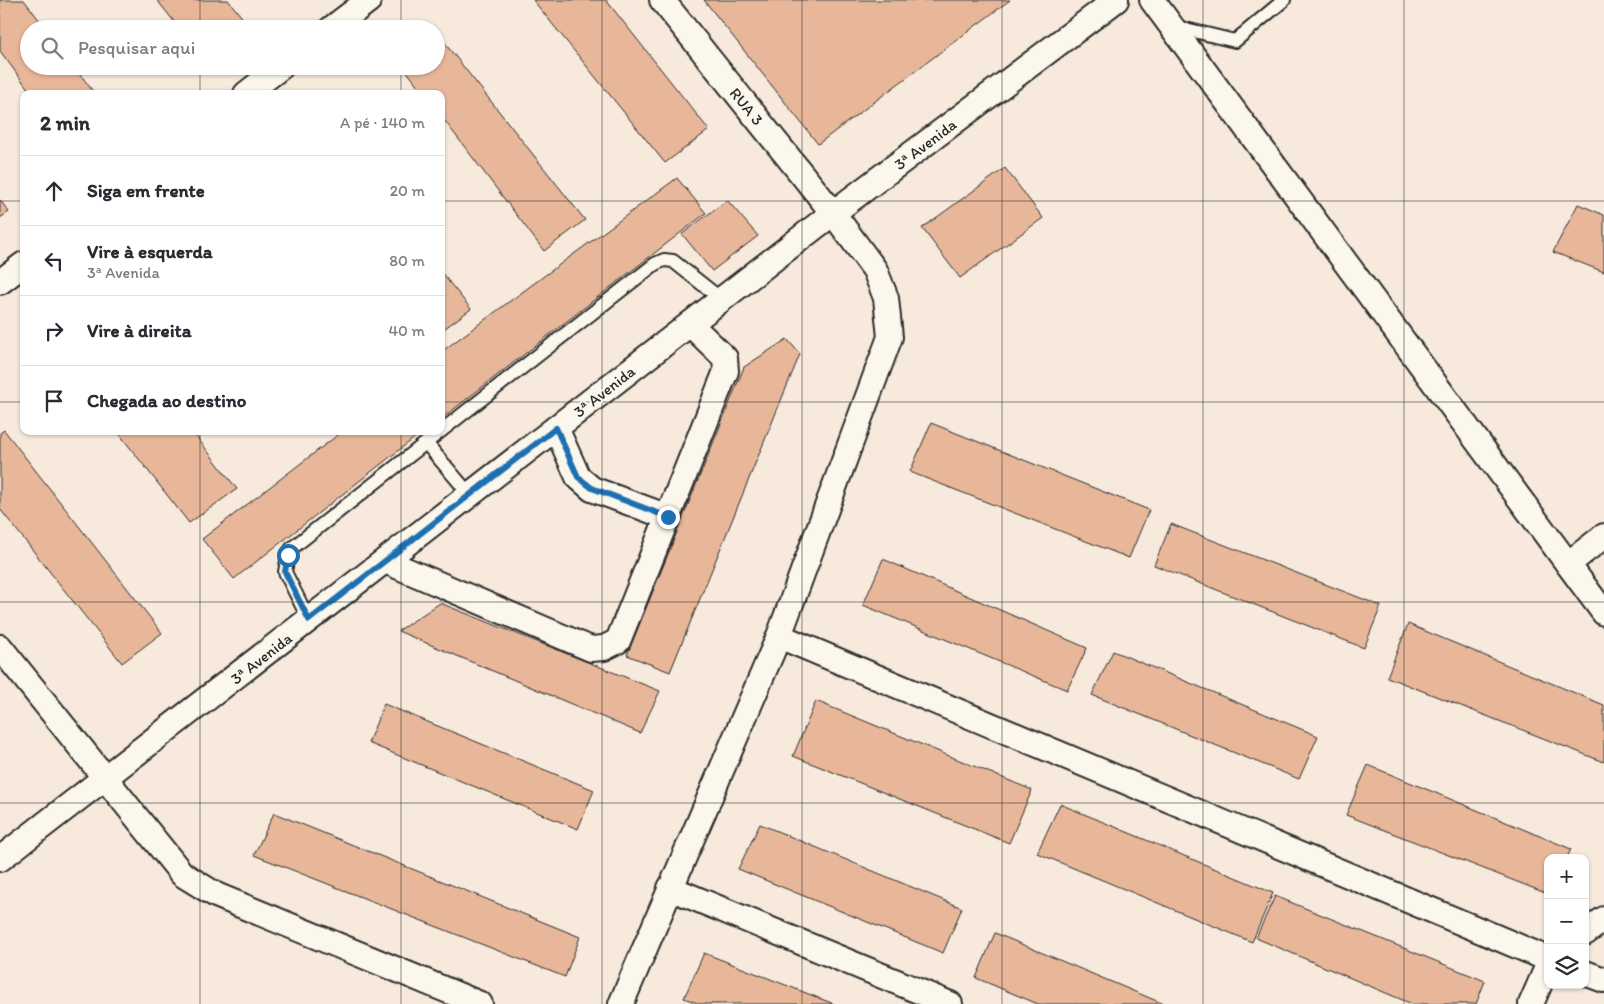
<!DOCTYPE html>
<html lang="pt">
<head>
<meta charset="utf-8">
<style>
	body { margin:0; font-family:Itim,sans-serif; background:#f7f7f7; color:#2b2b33 }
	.controls { position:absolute; right:15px; bottom:15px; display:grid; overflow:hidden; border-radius:10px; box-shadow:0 1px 4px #0004 }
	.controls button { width:45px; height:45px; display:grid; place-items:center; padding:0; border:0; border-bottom:1px solid #e1e1e2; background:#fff; color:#2b2b33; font:25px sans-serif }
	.stop { position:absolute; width:15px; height:15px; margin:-11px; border:4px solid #1f6fb2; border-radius:50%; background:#fff }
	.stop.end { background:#1f6fb2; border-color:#fff; box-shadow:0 1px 5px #0008 }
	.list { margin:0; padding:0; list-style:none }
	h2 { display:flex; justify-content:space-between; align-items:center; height:65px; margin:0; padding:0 20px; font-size:21px }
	h2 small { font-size:16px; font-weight:400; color:#7c7c81 }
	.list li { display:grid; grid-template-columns:32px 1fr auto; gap:15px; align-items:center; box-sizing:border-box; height:70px; padding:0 20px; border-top:1px solid #e1e1e2 }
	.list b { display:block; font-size:19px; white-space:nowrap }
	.list p { margin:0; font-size:16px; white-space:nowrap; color:#7c7c81 }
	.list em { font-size:16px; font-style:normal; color:#7c7c81 }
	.icon { flex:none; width:28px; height:28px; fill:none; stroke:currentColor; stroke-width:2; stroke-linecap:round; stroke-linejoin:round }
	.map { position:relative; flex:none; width:1604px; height:1004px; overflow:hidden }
	.search { position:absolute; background:#fff; box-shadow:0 1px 4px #0004; left:20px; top:20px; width:425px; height:55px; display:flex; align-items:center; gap:12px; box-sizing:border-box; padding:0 18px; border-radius:28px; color:#7c7c81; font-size:19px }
	.panel { position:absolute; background:#fff; box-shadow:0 1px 4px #0004; left:20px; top:90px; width:425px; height:345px; border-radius:10px }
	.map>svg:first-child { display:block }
</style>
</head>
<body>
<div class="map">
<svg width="1604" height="1004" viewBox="0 0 1604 1004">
	<rect width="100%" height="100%" fill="#f7eadc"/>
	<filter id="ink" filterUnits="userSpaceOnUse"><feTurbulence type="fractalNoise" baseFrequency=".02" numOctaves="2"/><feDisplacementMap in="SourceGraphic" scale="10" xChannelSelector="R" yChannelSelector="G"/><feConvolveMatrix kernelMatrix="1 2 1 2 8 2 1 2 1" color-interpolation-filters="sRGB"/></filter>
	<g filter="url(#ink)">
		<!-- building -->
		<g fill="#e8b79a" stroke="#2b2b2b">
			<polygon points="0,0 24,0 46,29 29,29 29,66 74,66 95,94 32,94 0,51"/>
			<polygon points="157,0 228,0 249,26 246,29 180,29"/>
			<polygon points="533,0 606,0 709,130 665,163"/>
			<polygon points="704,0 1010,0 818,144"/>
			<polygon points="436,32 585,220 544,251 441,116 441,94 424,94 403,66 436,66"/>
			<polygon points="1005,168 1043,218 960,278 922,228"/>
			<polygon points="677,178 706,213 441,419 441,352"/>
			<polygon points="0,200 9,212 0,218"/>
			<polygon points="727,200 758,236 712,271 682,234"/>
			<polygon points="1578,204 1604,215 1604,272 1553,252"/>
			<polygon points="441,272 471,309 441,331"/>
			<polygon points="787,339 800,354 670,672 627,655 744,367"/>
			<polygon points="931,423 1149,510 1129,558 910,472"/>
			<polygon points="4,430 162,633 122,663 0,509 0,433"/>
			<polygon points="117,431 192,431 237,489 189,523"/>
			<polygon points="343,431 414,431 417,436 234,579 202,539"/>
			<polygon points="1171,524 1381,606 1364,648 1154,565"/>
			<polygon points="883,559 1087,648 1067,690 863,605"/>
			<polygon points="440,603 660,691 640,733 398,631"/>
			<polygon points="1408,624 1604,705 1604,762 1387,677"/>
			<polygon points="1113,651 1318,736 1299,779 1092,695"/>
			<polygon points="816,701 1032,790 1009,843 793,756"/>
			<polygon points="384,704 594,790 578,829 368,743"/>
			<polygon points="1368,765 1571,849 1567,858 1548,858 1548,894 1346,815"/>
			<polygon points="1060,804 1273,893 1252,942 1037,853"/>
			<polygon points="274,813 580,937 565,977 254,855"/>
			<polygon points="760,824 962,908 943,953 738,869"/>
			<polygon points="1275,896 1485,981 1476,1004 1412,1004 1256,938"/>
			<polygon points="995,933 1164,1004 1038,1004 976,978"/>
			<polygon points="704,953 834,1004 700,1004 684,998"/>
		</g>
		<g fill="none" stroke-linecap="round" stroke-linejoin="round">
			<defs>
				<g id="lane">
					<polyline points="1173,26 1235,41 1284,0"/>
					<polyline points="441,431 655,264 664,260 673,261 721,299"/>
					<polyline points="426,443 470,495"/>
					<polyline points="309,620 285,572 288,555 292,548 441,431"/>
				</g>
				<g id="street">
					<polyline points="1152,0 1604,613"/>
					<polyline points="331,29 369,0"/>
					<polyline points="246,94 282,66"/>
					<polyline points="0,282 24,264"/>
					<polyline points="556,428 578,477 592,489 668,517"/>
					<polyline points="385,561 591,649 604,648 618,641 726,371 725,358 690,324"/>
					<polyline points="1568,564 1604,536"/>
					<polyline points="779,636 1548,959"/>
					<polyline points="0,647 182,874 216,895 480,1004"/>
					<polyline points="0,859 833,213 1116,0"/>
					<polyline points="670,888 950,1004"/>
					<polyline points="1585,933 1604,919"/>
					<polyline points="1585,973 1604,980"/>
					<polyline points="621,1004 779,636 890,337 886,298 875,270 833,213 662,0"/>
					<polyline points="1531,1004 1548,965"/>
				</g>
			</defs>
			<!-- lane casing -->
			<use href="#lane" stroke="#2b2b2b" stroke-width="16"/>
			<!-- street casing -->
			<use href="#street" stroke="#2b2b2b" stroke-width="28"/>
			<!-- lane -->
			<use href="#lane" stroke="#fbf7ec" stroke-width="12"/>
			<!-- street -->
			<use href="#street" stroke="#fbf7ec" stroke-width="24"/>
		</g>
	</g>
	<g fill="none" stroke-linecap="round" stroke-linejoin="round" filter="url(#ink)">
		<!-- route -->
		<polyline stroke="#1f6fb2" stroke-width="6" points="288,555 285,572 309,620 556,428 578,477 592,488 668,517"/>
	</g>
	<!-- grid -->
	<path fill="none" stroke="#2b2b2b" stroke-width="1" stroke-opacity="0.55" d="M 200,0 L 200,29M 401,0 L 401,29M 602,0 L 602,1004M 802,0 L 802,1004M 1002,0 L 1002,1004M 1203,0 L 1203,1004M 1404,0 L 1404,1004M 200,66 L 200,94M 401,66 L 401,94M 0,201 L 24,201M 441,201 L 1604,201M 0,402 L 24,402M 441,402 L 1604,402M 200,431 L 200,1004M 401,431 L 401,1004M 0,602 L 1604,602M 0,803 L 1604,803"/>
	<g text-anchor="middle" stroke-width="4" stroke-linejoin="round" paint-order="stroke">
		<!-- street labels -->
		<g font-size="16" fill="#2b2b2b" stroke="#fbf7ec">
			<text transform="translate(747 106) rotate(51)" y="6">RUA 3</text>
			<text transform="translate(925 144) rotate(-37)" y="6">3ª Avenida</text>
			<text transform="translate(604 391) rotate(-38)" y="6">3ª Avenida</text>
			<text transform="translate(261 658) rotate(-38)" y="6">3ª Avenida</text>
		</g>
	</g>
</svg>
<div class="controls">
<button>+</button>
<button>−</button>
<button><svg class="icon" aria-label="layers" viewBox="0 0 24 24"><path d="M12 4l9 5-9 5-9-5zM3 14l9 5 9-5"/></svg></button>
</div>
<div class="stop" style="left:288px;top:555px"></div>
<div class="stop end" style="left:668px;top:517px"></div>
<div class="search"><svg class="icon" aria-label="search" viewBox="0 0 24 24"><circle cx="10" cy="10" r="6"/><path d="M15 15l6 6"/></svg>Pesquisar aqui</div>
<section class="panel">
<h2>2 min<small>A pé · 140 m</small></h2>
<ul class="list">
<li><svg class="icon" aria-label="ahead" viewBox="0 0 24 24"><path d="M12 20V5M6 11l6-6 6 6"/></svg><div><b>Siga em frente</b></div><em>20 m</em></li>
<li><svg class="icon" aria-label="left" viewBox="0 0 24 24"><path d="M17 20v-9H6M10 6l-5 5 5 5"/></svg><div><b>Vire à esquerda</b><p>3ª Avenida</p></div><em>80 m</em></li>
<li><svg class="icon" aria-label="right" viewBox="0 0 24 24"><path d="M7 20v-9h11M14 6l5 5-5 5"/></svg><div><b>Vire à direita</b></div><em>40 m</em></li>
<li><svg class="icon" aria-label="arrive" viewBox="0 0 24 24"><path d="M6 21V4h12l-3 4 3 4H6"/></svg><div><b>Chegada ao destino</b></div></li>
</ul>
</section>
</div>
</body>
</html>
